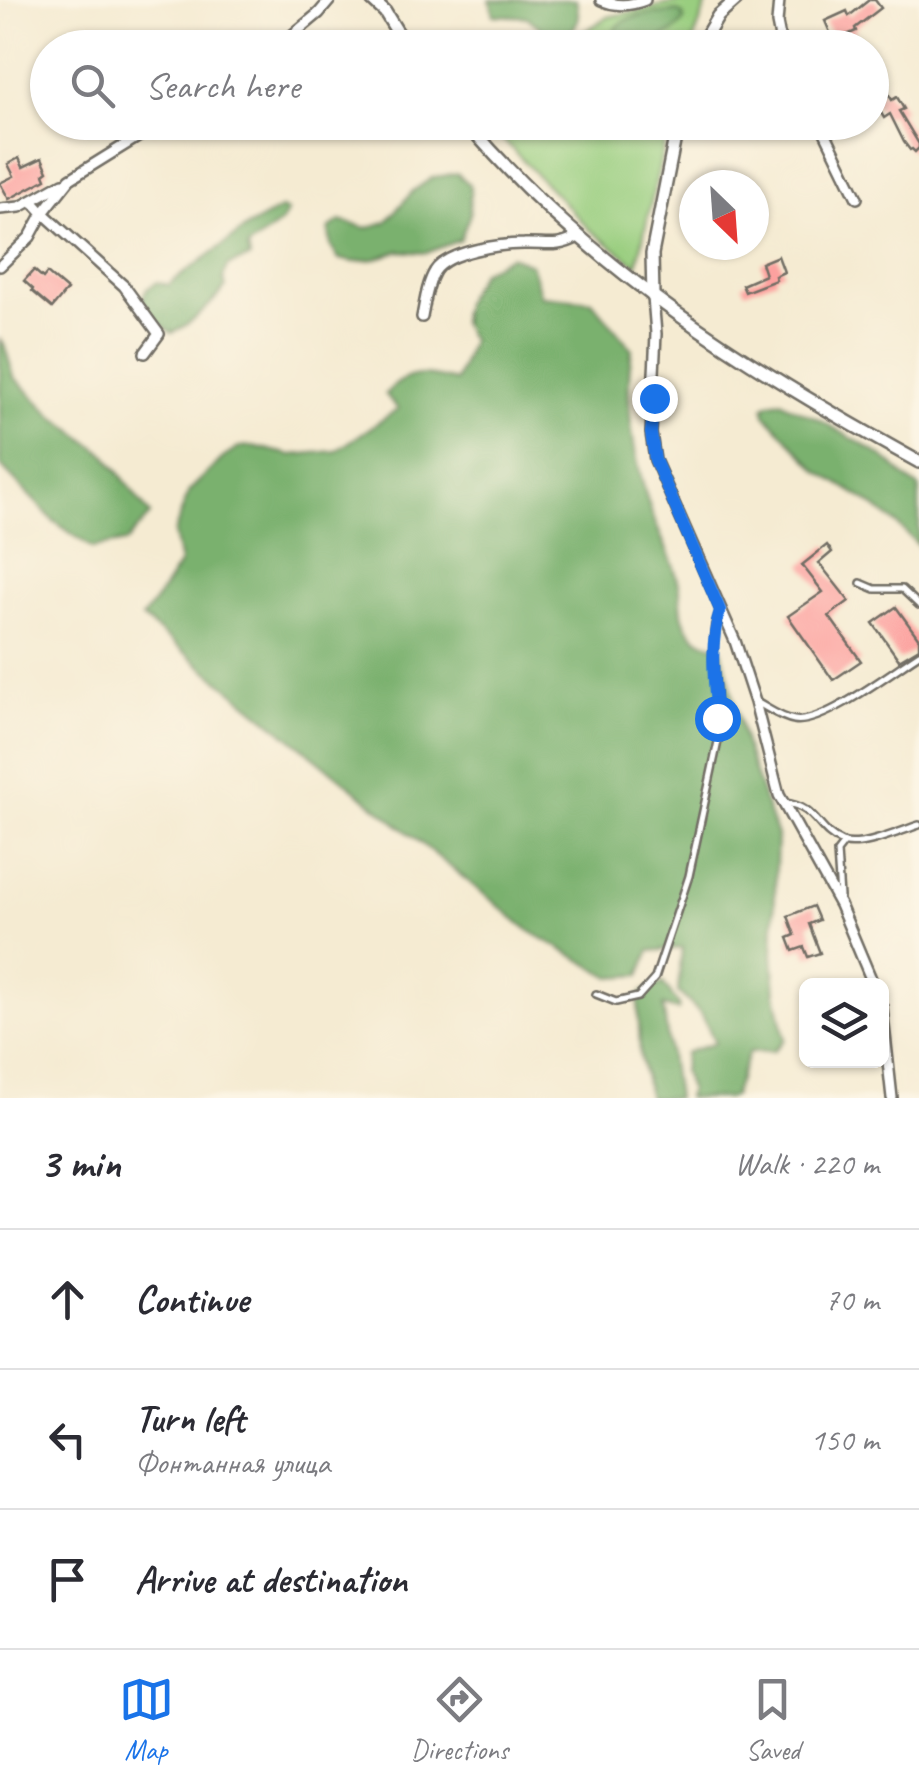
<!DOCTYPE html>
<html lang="en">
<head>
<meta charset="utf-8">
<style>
	body { margin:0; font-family:Caveat,sans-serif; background:#f2f2f3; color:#2b2b33 }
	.controls { position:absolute; right:30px; bottom:30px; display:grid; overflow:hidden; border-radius:15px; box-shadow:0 2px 8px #0004 }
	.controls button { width:90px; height:90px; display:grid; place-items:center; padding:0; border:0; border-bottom:2px solid #e1e1e2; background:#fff; color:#2b2b33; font:50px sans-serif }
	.compass { position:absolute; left:679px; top:170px; width:90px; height:90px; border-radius:50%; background:#fff; box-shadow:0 2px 8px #0004; rotate:155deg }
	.stop { position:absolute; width:30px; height:30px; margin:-22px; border:8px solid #1a73e8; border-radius:50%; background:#fff }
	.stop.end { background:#1a73e8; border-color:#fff; box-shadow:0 2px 10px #0008 }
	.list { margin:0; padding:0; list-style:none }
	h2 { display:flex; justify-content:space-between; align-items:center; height:130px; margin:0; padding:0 40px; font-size:42px }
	h2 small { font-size:32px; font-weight:400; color:#7c7c81 }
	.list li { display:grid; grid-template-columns:65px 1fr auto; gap:30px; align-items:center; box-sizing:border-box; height:140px; padding:0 40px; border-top:2px solid #e1e1e2 }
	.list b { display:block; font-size:38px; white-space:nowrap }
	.list p { margin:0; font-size:32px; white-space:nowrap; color:#7c7c81 }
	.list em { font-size:32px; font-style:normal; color:#7c7c81 }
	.icon { flex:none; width:55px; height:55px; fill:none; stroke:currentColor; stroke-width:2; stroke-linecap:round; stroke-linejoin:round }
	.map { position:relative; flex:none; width:919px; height:1098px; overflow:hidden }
	.search { position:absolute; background:#fff; box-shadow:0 2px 8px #0004; left:30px; right:30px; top:30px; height:110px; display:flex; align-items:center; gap:25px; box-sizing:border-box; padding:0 35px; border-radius:55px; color:#7c7c81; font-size:38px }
	.sheet { height:550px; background:#fff }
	nav { display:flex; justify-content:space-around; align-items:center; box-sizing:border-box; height:140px; border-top:2px solid #e1e1e2; background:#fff; font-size:28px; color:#7c7c81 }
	nav a { display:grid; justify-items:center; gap:5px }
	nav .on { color:#1a73e8 }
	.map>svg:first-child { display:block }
</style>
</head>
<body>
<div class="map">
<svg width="919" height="1098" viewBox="0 0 919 1098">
	<rect width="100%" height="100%" fill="#fcf5e5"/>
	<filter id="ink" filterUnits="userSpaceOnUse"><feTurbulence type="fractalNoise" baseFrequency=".01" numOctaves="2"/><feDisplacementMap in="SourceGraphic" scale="20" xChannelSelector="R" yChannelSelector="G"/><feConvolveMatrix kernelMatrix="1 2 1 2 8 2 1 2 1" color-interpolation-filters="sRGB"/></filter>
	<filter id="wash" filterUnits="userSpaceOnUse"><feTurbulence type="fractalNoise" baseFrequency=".0048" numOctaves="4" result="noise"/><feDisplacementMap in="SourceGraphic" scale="40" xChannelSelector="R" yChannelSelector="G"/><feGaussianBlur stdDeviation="2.25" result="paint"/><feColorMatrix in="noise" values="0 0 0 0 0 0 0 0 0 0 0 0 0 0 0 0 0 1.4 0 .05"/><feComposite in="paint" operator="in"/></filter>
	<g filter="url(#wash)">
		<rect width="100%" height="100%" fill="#f5ebd2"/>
		<!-- green -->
		<g fill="#99ce7f" stroke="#627c55" stroke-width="2.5">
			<polygon points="685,1 707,3 691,47 558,48 608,17"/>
			<polygon points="487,123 669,123 637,265 589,229"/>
		</g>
		<!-- forest -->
		<g fill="#7ab16e" stroke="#526e4c" stroke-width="2.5">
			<path d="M 490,0 L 576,0 C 582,20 575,36 554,39 L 527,17 L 494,15 Z"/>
			<path d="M 677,11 L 683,15 L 684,21 C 666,46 627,48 599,47 C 612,40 610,33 620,24 C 634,13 660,14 677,11 Z"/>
			<polygon points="457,173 470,185 470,214 460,240 426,253 399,251 375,259 353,262 339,259 331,247 329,229 340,221 367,228 386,222 413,191 432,178"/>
			<path d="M 281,209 L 287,212 L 282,222 L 248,247 L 250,258 L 227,266 L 223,279 L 226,287 C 210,305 195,322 172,333 L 151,318 L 142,298 L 147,289 L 158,282 L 168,285 L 249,226 Z"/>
			<path d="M 510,256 L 531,264 L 541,296 L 592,301 L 632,349 C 623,404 634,459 651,511 C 659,535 673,559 679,584 C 682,599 679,617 689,629 C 698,642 707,644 721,647 L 747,751 L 777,836 L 773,953 L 776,993 L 785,1039 L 774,1051 L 749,1052 L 733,1096 L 726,1098 L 687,1098 L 689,1089 L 683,1072 L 685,1053 L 715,1043 L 702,1015 L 678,992 L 682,948 L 650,951 L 640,975 L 611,977 L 531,932 L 142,618 L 158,597 L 180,563 L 174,533 L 189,491 L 223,458 L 240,447 L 253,446 L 291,455 L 336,451 L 398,409 L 385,394 C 410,368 424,374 456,381 L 471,340 L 461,322 L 463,303 L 481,272 Z"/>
			<polygon points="0,340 4,344 14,377 52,415 106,455 150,515 126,542 92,548 54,521 0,465"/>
			<path d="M 781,401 C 793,409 806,413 818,419 C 839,431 861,443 882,456 C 895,465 905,480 919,487 L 919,546 L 898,525 L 867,501 L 818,471 L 765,414 L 764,407 L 769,403 Z"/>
			<polygon points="663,983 679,1005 678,1010 663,1006 676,1098 649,1098 640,1056 638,997 644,991"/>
		</g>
		<g id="blocks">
			<!-- building -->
			<g fill="#fca19f">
				<polygon points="869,0 875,0 881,8 855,28 856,31 847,35 848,38 835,44 825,21 847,11 849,16"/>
				<polygon points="886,90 892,100 897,97 904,109 899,111 919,144 919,148 915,152 912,149 910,150 904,142 890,114 884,118 872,98"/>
				<polygon points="19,158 23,167 42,158 48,171 44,174 46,179 9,199 0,183 14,176 8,164"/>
				<polygon points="778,256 784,272 775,276 776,280 745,292 742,285 765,275 761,263"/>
				<polygon points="34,270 43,278 47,273 67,290 52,308 32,291 33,289 24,281"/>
				<polygon points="827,545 832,552 819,563 849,601 829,616 861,661 833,680 788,616 823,592 802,565"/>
				<polygon points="896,607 919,639 919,648 899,660 873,623"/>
				<polygon points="813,906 819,920 809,924 820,953 808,957 804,947 793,951 788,938 795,935 788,916"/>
			</g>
		</g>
	</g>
	<g filter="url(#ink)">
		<use href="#blocks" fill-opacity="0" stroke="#726e65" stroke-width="2.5"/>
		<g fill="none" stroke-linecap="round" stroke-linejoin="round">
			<defs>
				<g id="service">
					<polyline points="861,583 875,589 902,589 919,605"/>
					<path d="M 758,703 C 769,709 781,718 794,720 C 822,726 894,670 919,654"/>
					<path d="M 784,803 C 817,806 817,832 842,842 C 860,849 900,831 919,825"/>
					<polyline points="840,897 837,852 844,843"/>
					<polyline points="596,994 616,1002 638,997 655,978 689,876 719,737 713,656 715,625 719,613"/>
				</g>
				<g id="minor">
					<path d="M 601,0 C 616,7 630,6 645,0"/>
					<polyline points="779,0 777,23 782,48"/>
					<polyline points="277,48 319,13 330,0"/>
					<polyline points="820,122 857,198"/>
					<polyline points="32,201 43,213 124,286 159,334 145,353"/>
					<polyline points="0,209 20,207 63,183"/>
					<polyline points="0,266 30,237 43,213 70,179 162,122"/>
					<polyline points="653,297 656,334 651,433 655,460 735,641 755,702 779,795 840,905 874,986"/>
					<path d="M 422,317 C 425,302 427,284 435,271 C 448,251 501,244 524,244 C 546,243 556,249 578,237"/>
					<polyline points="882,1007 892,1098"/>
				</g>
				<g id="tertiary">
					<polyline points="372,0 385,12 407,48"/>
					<polyline points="699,48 718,16 736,0"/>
					<path d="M 466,122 C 591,270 751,370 919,462"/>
					<polyline points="653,297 652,254 678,122"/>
				</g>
			</defs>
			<!-- service casing -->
			<use href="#service" stroke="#726e65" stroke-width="10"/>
			<!-- minor casing -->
			<use href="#minor" stroke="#726e65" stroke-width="14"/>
			<!-- tertiary casing -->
			<use href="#tertiary" stroke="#726e65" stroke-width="16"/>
			<!-- service -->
			<use href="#service" stroke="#fff" stroke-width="5"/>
			<!-- minor -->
			<use href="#minor" stroke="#fff" stroke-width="9"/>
			<!-- tertiary -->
			<use href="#tertiary" stroke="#fff" stroke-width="11"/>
		</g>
	</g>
	<g fill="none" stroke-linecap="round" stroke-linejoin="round" filter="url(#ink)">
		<!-- route -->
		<path stroke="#1a73e8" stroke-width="12" d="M 654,398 L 651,433 L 655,460 L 720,610 C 709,645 714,682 717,718"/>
	</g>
</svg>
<div class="controls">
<button><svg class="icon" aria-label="layers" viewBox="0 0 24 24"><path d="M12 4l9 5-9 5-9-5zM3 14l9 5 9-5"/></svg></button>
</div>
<svg class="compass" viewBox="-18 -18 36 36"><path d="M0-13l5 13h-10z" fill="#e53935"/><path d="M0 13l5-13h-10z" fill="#7c7c81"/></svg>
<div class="stop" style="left:717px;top:718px"></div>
<div class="stop end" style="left:654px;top:398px"></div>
<div class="search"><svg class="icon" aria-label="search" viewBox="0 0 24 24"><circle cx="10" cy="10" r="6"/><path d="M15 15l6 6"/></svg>Search here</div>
</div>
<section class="sheet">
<h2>3 min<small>Walk · 220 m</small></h2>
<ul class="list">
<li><svg class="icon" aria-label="ahead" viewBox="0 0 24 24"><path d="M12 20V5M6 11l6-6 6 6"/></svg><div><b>Continue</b></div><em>70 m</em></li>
<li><svg class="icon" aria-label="left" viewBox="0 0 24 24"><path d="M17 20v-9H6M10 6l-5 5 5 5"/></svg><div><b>Turn left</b><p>Фонтанная улица</p></div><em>150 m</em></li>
<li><svg class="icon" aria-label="arrive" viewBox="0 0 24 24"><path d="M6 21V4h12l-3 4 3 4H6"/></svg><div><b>Arrive at destination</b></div></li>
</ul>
</section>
<nav>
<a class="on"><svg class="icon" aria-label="map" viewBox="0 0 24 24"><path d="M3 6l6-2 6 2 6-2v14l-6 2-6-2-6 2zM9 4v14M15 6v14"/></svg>Map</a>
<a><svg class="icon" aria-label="directions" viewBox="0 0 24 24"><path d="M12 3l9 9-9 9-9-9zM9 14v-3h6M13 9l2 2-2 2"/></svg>Directions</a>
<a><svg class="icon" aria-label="saved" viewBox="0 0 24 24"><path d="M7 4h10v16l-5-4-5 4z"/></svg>Saved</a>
</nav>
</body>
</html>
